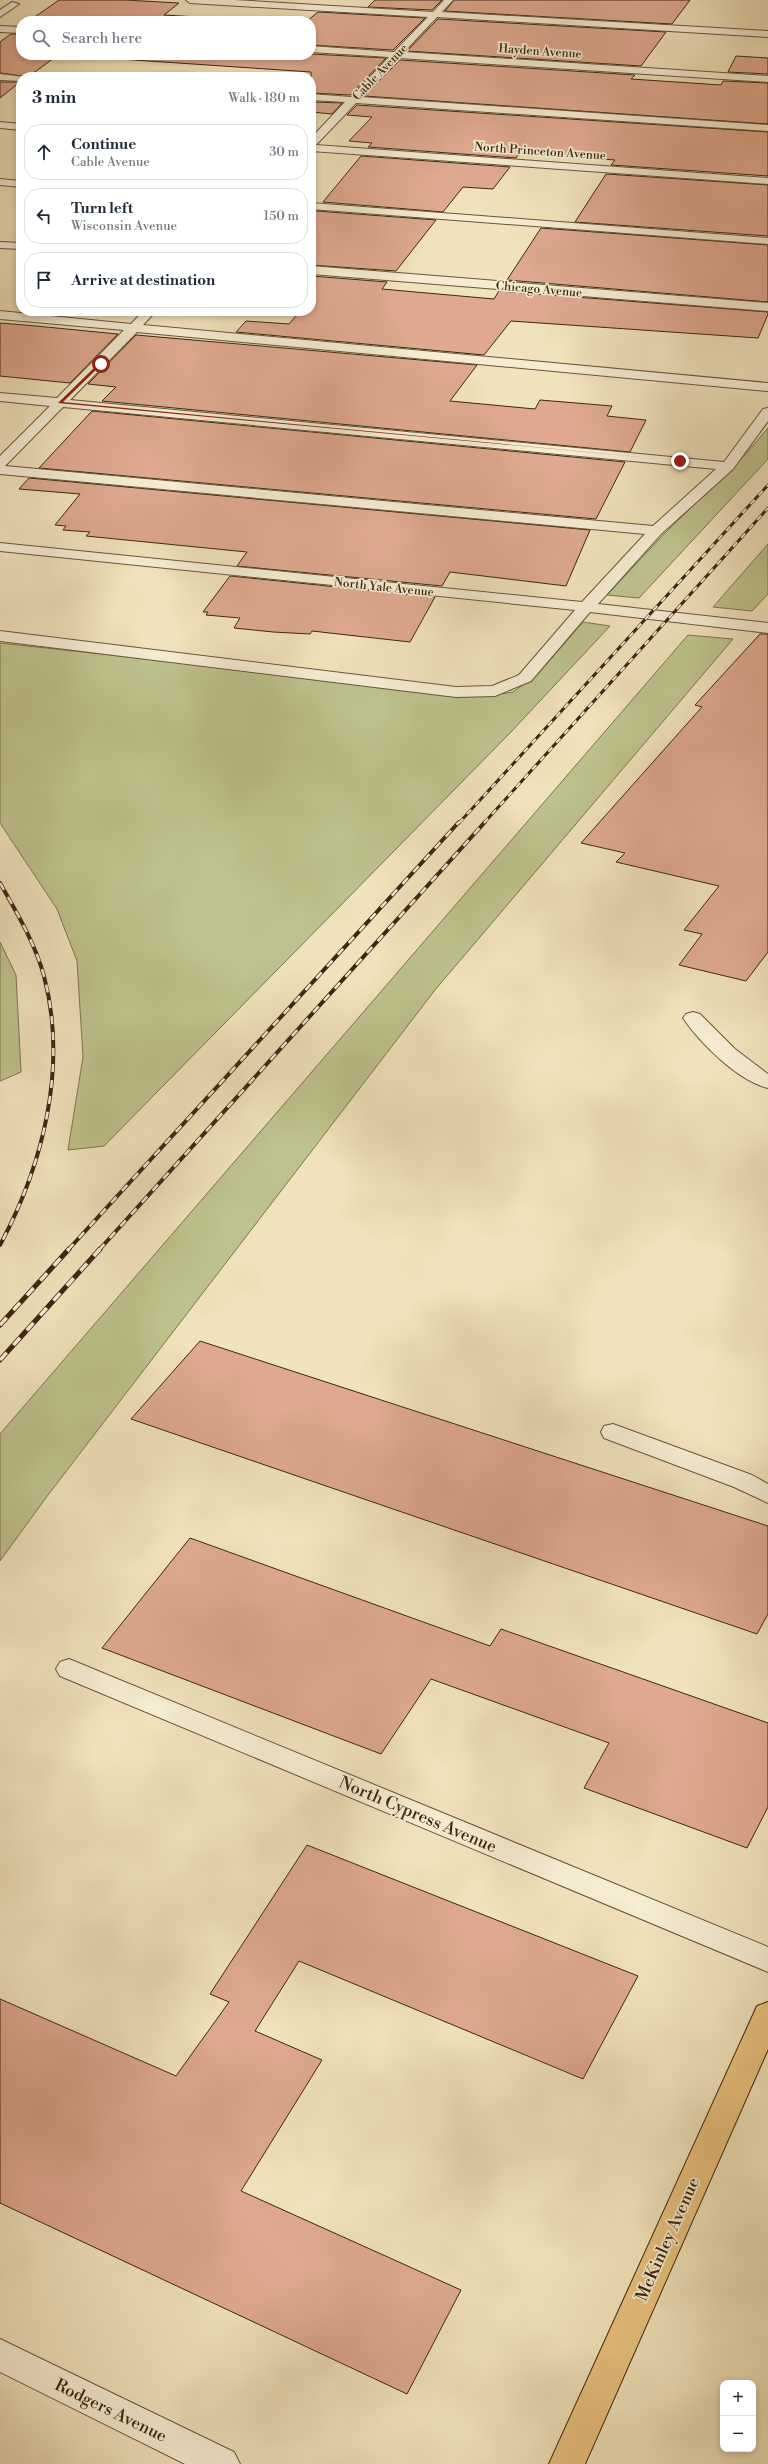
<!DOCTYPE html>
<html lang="en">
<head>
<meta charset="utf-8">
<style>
	body { margin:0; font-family:"Libre Bodoni",serif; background:#f6f6f7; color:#1f2937 }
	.controls { position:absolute; right:12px; bottom:12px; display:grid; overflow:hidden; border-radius:8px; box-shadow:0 2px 6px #0003 }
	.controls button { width:36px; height:36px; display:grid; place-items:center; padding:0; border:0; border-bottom:1px solid #e0e1e3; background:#fff; color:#1f2937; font:20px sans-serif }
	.stop { position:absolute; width:12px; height:12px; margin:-9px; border:3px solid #8f2418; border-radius:50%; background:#fff }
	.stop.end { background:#8f2418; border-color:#fff; box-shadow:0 1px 4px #0008 }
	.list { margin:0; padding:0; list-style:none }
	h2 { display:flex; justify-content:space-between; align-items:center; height:52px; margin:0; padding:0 16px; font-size:17px }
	h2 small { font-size:13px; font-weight:400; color:#747a83 }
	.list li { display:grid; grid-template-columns:26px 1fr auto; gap:12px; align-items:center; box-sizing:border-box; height:56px; margin:0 8px 8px; padding:0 8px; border:1px solid #e0e1e3; border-radius:16px }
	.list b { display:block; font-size:15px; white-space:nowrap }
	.list p { margin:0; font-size:13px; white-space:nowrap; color:#747a83 }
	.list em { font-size:13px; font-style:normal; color:#747a83 }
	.icon { flex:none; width:22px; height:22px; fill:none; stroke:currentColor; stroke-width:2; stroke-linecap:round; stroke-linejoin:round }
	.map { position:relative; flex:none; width:768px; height:2464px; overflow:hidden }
	.search { position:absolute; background:#fff; box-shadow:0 2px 6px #0003; left:16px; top:16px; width:300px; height:44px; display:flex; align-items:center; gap:10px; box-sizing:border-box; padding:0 14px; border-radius:16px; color:#747a83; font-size:15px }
	.panel { position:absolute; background:#fff; box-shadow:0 2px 6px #0003; left:16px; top:72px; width:300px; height:244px; border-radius:16px }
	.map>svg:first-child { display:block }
</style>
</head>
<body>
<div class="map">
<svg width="768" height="2464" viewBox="0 0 768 2464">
	<rect width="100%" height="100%" fill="#f0e2ba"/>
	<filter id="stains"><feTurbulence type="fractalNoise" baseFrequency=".005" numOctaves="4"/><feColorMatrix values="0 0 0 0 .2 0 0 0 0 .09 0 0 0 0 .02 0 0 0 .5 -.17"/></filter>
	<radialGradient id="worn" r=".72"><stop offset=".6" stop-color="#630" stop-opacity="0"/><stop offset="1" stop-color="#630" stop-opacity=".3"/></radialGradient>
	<!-- green -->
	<g fill="#bec28c" stroke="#7e744e">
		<polygon points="768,428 768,459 639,598 607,595 664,534 743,457"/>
		<polygon points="768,544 768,594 752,611 713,607"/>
		<polygon points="583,622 610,626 510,733 104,1146 68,1150 83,1057 77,961 57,909 0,823 0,643 488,696 513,692 537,675"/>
		<polygon points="688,635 733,639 435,990 48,1495 0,1561 0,1434"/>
		<polygon points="0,942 16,975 21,1072 0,1081"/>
	</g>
	<!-- building -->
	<g fill="#dea98e" stroke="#3e2611">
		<polygon points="59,0 125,0 179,3 164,15 264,21 29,21"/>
		<polygon points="375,0 442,0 432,10 368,7"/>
		<polygon points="454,0 690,0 672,24 445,11"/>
		<polygon points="318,12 425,18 393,50 311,45 311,21 307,21"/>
		<polygon points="438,19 666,32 641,66 407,51"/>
		<polygon points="11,34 21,34 21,55 58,55 28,77 0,73 0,42"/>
		<polygon points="311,54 386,58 350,95 311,93 311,72 60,55"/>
		<polygon points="736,56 768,58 768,74 728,72"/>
		<polygon points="400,60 635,75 631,79 721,85 723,81 768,83 768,124 364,96"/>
		<polygon points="0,82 20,82 0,98"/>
		<polygon points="311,102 342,103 332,114 311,112"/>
		<polygon points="357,105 768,132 768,176 611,165 615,160 520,153 516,158 368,147 372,143 349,141 372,117 347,115"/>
		<polygon points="361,156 510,167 493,189 463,187 443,212 323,202"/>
		<polygon points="606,174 768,185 768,236 575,222"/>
		<polygon points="316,211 436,220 396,271 311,265 311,216"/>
		<polygon points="541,228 768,245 768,302 507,280"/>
		<polygon points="311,276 387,282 382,289 494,299 499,291 768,312 768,314 758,338 511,321 484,355 236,332 246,321 289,324 300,311 311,311"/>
		<polygon points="0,323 36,326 118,334 70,383 0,376"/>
		<polygon points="136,335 477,365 450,401 535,409 540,400 612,406 607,416 646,420 630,452 102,401 116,387 88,384"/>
		<polygon points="92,411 625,462 596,519 39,468"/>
		<polygon points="29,478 590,530 566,586 450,572 442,586 237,566 247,552 86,536 90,532 63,530 66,526 55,525 80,494 19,489"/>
		<polygon points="230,576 435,597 410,642 312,631 310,634 273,632 234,628 240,618 206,615 208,612 203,612"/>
		<polygon points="760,634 768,634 768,952 746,981 679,965 702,934 684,930 719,886 616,862 625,853 581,843 702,707 695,705"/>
		<polygon points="200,1341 768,1526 768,1614 757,1634 131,1419"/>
		<polygon points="190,1538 490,1646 501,1629 768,1723 768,1807 747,1848 584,1788 609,1743 431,1679 381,1754 102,1648"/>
		<polygon points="307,1845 638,1976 583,2079 299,1961 255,2031 322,2060 241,2191 461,2290 407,2394 0,2203 0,1999 176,2076 229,2002 210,1994"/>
	</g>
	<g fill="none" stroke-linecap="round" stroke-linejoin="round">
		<defs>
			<g id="minor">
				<polygon points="186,0 235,0 433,12 444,0 453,0 442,12 768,31 768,37 437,17 404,52 768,76 768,82 399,58 361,97 768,125 768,131 356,103 316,145 768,178 768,184 311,151 311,138 345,102 311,100 311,94 351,97 389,57 311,52 311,46 394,52 428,17 190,3"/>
				<polygon points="12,2 19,4 0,17 0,10"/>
				<polygon points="0,26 21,27 21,33 0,32"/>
				<polygon points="0,74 25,77 21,77 21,81 0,80"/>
				<polygon points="0,122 21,124 21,130 0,128"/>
				<polygon points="0,179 21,181 21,187 0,185"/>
				<polygon points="311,203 768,238 768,244 311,209"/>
				<polygon points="0,242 21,243 21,249 0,248"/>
				<polygon points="311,266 768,303 768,311 311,274"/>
				<path d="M 0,311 L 131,324 L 143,311 L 156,311 L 143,325 L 768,383 L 768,391 L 137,332 L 70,400 L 724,462 L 763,409 L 768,408 L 768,421 L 733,469 L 661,534 L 598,604 L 768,623 L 768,633 L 590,612 L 531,681 L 495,696 L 456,697 L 0,641 L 0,631 L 456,687 L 492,686 L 519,675 L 575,610 L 0,551 L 0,543 L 582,602 L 645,534 L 0,474 L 0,456 L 50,406 L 0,401 L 0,393 L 57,398 L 124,330 L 0,319 ZM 63,407 L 716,469 L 653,526 L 5,466 Z"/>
				<path d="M 693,1012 L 700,1014 L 735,1049 L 768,1074 L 768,1088 C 738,1081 700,1043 683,1018 L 686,1014 Z"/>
				<polygon points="613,1424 752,1475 768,1484 768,1503 734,1487 604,1438 601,1432 604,1426"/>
				<polygon points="69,1659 768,1947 768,1972 60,1676 56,1669 60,1662"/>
				<polygon points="0,2339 234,2452 240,2464 185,2464 0,2372"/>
			</g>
			<polygon id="major" points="768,2002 768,2049 585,2464 549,2464 753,2015 757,2006"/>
		</defs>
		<!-- minor casing -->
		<use href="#minor" stroke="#6a553b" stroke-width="2"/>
		<!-- major casing -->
		<use href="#major" stroke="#3e2611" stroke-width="2"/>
		<!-- minor -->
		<use href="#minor" fill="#f5ecd2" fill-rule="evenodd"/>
		<!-- major -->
		<use href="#major" fill="#e8c17d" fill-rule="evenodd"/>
		<defs>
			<g id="rail-far2">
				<polyline points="459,823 768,485"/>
				<polyline points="484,823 768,508"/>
			</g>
			<g id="rail-far1">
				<path d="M 0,883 C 17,913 35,943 44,976 C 68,1067 43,1165 0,1245"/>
				<polyline points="68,1250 459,822"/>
				<polyline points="99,1250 485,822"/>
			</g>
			<g id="rail">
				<polyline points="0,1325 69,1249"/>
				<polyline points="0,1360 100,1249"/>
			</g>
		</defs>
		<!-- rail-far2 casing -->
		<use href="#rail-far2" stroke="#3e2611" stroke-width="3"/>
		<!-- rail-far1 casing -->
		<use href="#rail-far1" stroke="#3e2611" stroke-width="4"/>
		<!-- rail casing -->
		<use href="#rail" stroke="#3e2611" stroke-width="5"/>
		<!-- rail-far2 -->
		<use href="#rail-far2" stroke="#f5ecd2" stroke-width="2" stroke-dasharray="6" stroke-linecap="butt"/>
		<!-- rail-far1 -->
		<use href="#rail-far1" stroke="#f5ecd2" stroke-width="2.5" stroke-dasharray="8" stroke-linecap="butt"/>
		<!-- rail -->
		<use href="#rail" stroke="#f5ecd2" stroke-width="3.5" stroke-dasharray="10" stroke-linecap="butt"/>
	</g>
	<!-- route -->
	<polygon fill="#8f2418" points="99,363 102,364 63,402 682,461 58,403"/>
	<g text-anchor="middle" stroke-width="3.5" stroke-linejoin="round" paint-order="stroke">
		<!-- far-street labels -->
		<g font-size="12" fill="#3e2611" stroke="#f5ecd2">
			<text transform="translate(540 51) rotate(4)" y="4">Hayden Avenue</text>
			<text transform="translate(380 72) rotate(-46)" y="4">Cable Avenue</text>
			<text transform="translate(540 151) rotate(4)" y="4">North Princeton Avenue</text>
			<text transform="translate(539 289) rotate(5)" y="4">Chicago Avenue</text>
			<text transform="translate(384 587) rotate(6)" y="4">North Yale Avenue</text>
		</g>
		<!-- near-street labels -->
		<g font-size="17" fill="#3e2611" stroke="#f5ecd2">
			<text transform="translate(418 1814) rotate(23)" y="6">North Cypress Avenue</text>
			<text transform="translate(667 2239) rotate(-66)" y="6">McKinley Avenue</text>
			<text transform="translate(111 2410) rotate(26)" y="6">Rodgers Avenue</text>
		</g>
	</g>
	<rect width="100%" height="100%" filter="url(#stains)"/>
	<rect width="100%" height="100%" fill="url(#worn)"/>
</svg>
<div class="controls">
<button>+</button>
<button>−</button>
</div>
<div class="stop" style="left:101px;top:364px"></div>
<div class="stop end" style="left:680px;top:461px"></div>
<div class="search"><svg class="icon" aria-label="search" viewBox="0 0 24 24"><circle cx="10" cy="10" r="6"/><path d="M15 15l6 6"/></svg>Search here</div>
<section class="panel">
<h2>3 min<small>Walk · 180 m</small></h2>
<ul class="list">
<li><svg class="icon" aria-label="ahead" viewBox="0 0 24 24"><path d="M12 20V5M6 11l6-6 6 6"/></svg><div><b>Continue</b><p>Cable Avenue</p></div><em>30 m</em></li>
<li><svg class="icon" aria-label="left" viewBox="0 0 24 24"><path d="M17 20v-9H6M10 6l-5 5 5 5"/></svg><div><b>Turn left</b><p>Wisconsin Avenue</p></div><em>150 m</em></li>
<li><svg class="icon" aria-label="arrive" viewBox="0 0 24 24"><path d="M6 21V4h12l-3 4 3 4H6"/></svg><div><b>Arrive at destination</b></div></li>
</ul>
</section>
</div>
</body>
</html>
